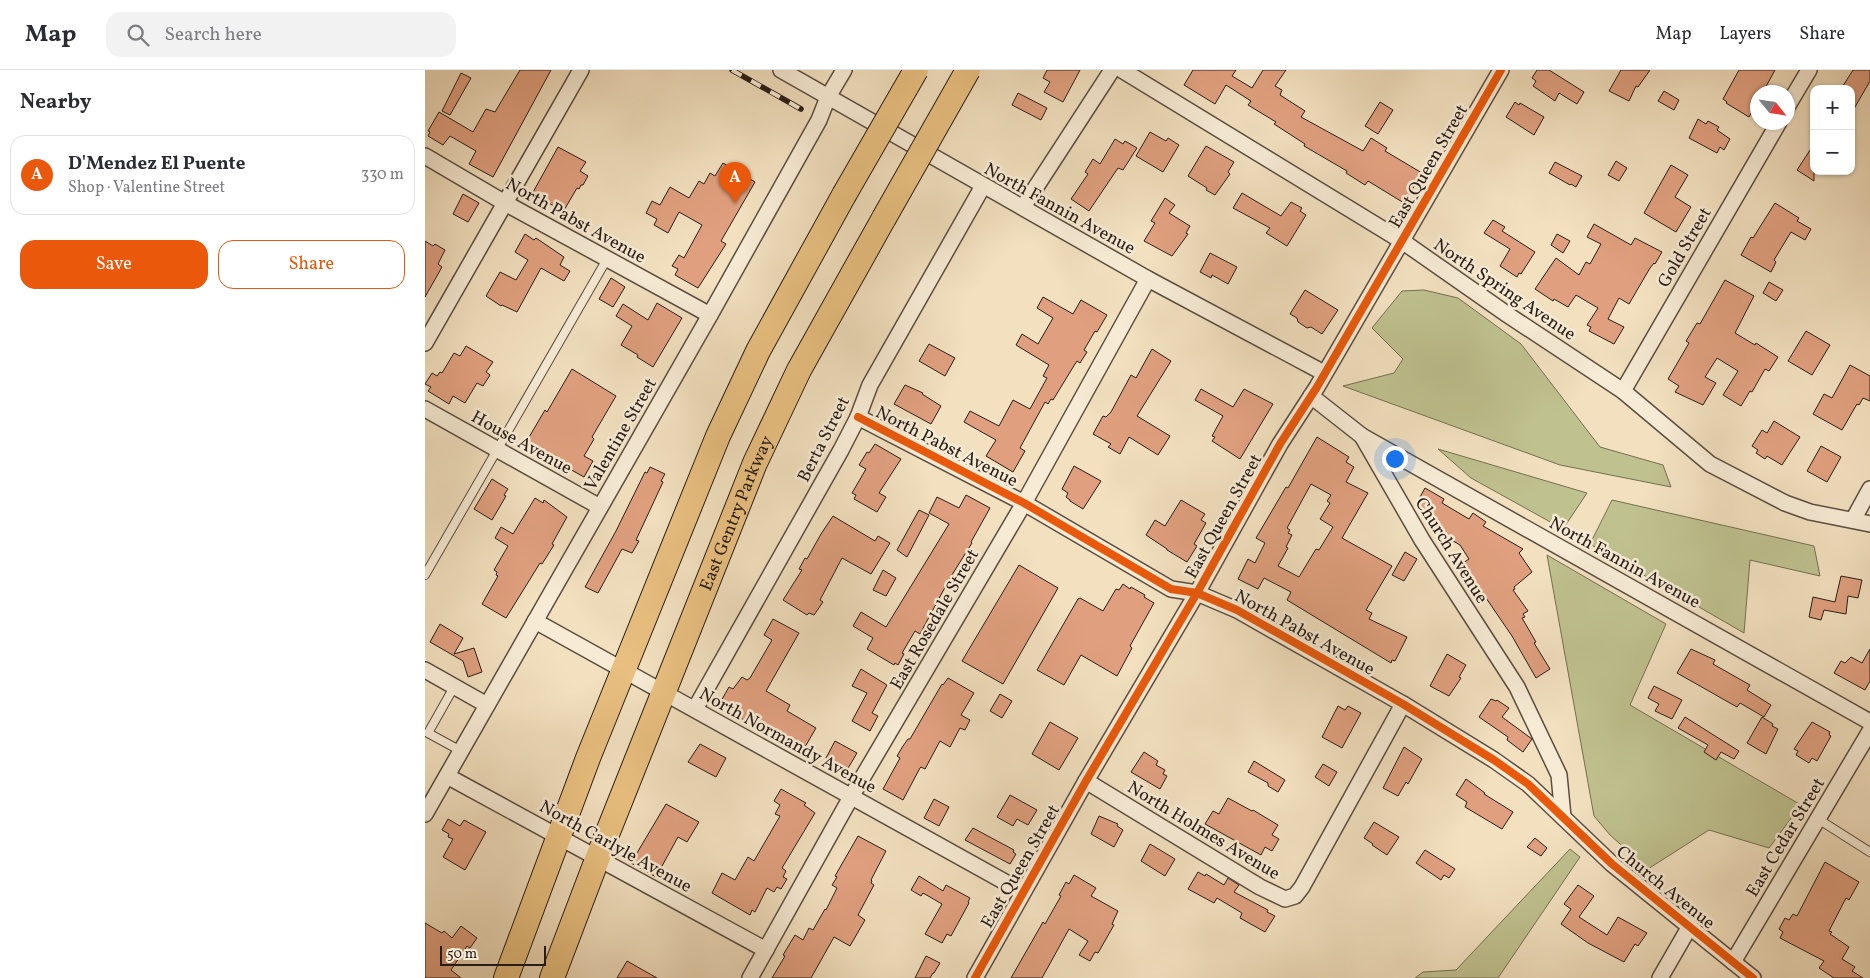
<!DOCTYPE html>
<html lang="en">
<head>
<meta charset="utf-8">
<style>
	body { margin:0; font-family:Vollkorn,serif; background:#f2f2f3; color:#2b2b33 }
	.controls { position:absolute; right:15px; top:15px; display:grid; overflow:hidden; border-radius:10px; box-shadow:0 1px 4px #0004 }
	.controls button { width:45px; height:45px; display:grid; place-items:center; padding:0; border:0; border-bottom:1px solid #e1e1e2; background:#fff; color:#2b2b33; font:25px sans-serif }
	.compass { position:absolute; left:1325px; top:15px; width:45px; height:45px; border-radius:50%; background:#fff; box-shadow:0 1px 4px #0004; rotate:120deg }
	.scale { position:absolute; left:15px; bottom:12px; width:106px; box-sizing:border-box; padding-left:5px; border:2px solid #291d17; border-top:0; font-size:14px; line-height:18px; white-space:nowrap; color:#291d17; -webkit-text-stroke:4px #f7ebd5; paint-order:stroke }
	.you { position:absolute; left:969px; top:388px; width:18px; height:18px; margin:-12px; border:4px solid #fff; border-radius:50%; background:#1a73e8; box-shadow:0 0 0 8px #1a73e833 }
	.badge { display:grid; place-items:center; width:32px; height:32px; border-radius:50%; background:#ea580c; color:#fff; font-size:16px; font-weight:700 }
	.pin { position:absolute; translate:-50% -41px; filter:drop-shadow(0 1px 2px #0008) }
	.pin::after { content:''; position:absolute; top:26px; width:18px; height:15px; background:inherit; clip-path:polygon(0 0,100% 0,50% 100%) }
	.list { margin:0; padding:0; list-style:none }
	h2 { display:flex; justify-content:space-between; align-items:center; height:65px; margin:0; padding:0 20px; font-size:21px }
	h2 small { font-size:16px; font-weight:400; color:#7c7c81 }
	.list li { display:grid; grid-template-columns:32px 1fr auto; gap:15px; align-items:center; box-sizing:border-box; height:80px; margin:0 10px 10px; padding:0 10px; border:1px solid #e1e1e2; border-radius:15px }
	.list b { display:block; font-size:19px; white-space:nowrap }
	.list p { margin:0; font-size:16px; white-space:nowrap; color:#7c7c81 }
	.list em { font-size:16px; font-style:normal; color:#7c7c81 }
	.actions { display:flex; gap:10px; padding:15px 20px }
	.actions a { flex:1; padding:11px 0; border:1px solid #ea580c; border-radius:15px; text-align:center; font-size:18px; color:#ea580c }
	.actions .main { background:#ea580c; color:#fff }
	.icon { flex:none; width:28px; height:28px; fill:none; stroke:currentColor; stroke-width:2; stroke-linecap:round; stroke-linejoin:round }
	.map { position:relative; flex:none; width:1445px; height:908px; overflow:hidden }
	header { display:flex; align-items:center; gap:30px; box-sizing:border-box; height:70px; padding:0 25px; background:#fff; border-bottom:1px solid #e1e1e2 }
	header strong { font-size:24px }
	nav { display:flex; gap:28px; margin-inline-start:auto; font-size:18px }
	.search { width:350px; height:45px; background:#f2f2f3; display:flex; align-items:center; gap:12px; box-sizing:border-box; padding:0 18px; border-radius:15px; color:#7c7c81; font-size:19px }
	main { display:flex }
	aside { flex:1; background:#fff }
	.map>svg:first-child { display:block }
</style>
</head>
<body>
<header>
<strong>Map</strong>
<div class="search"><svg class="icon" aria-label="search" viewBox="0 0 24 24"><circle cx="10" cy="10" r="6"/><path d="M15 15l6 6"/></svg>Search here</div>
<nav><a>Map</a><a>Layers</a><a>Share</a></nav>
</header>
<main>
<aside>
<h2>Nearby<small></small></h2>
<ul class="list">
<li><span class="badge">A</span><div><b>D'Mendez El Puente</b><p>Shop · Valentine Street</p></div><em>330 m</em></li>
</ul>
<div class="actions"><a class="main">Save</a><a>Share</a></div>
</aside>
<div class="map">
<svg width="1445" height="908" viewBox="0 0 1445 908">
	<rect width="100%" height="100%" fill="#f2e0bf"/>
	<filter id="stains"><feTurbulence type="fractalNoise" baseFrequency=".004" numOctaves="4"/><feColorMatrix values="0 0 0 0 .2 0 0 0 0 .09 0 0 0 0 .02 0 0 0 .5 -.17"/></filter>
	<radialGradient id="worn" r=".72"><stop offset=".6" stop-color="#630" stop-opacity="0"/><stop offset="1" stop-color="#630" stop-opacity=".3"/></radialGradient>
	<!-- green -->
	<g fill="#bfc18f" stroke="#746f53">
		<polygon points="999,220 1033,228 1096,274 1175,377 1238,395 1246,417 1135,395 918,316 969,303 978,289 947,258 977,221"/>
		<polygon points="1013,379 1162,423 1138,459 1046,408"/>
		<polygon points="1187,430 1389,476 1395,506 1325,490 1319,563 1165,474"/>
		<polygon points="1122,485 1241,554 1205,635 1376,735 1344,778 1284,760 1223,799 1185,765 1169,746"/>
		<polygon points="1145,779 1155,787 1073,908 990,908 998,902 1031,900"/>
	</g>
	<!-- building -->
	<g fill="#e0a07f" stroke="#291d17" fill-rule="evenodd">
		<polygon points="95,0 126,0 68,107 44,94 51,81 25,66 18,75 3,66 5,62 3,61 14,42 48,62 61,39 70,42"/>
		<polygon points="622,0 655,0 638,32 619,22 625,12 618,8"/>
		<polygon points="768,0 811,0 807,6 827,18 838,0 861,0 850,16 857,20 855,25 880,41 876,47 938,81 946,68 962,78 960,81 997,103 979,133 943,111 940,115 921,103 922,101 879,76 880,74 849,54 851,52 823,35 826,31 801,15 790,34 759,15"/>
		<polygon points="1112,0 1124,0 1159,22 1152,34 1134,23 1130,31 1108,16 1111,11 1107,8"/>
		<polygon points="1196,0 1225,0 1213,17 1211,16 1204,31 1184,21"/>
		<polygon points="1314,0 1350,0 1338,22 1332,22 1332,33 1324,47 1301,33 1302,32 1298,29"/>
		<polygon points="1428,0 1445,0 1445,11 1426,44 1426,19 1416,19"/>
		<polygon points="36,3 46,8 25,45 17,41"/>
		<polygon points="1239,21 1254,30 1249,40 1233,31"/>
		<polygon points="593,23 622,38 616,50 587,35"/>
		<polygon points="955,32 968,40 953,64 940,56"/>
		<polygon points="1090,32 1094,35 1095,33 1119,47 1109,65 1081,47"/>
		<polygon points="1273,49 1281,54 1283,51 1294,57 1292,60 1305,69 1299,80 1295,77 1292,83 1264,68"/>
		<polygon points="725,62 741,71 743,68 754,75 738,102 711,86"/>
		<polygon points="690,69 698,74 700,71 712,78 698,100 693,98 664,141 646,129 663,104 660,102 668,89 675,94"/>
		<polygon points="1389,74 1389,111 1372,100"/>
		<polygon points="781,76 809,92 803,102 805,104 790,125 781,120 782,118 763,106"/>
		<polygon points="133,77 161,92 155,101 163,106 158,115 156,115 154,119 152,118 138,142 124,133 124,135 107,124"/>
		<polygon points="1191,91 1202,98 1194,111 1183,105"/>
		<polygon points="1130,92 1157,106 1151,117 1146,114 1145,115 1124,103"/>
		<polygon points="298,93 330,112 296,171 301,174 273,218 250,205 253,199 247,196 254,185 259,188 277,155 254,142 243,163 229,155 232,149 221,143 227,131 235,135 245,117 264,128 274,111 279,114 285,103 290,106"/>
		<polygon points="1246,95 1263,105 1250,127 1266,137 1251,162 1219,143"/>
		<polygon points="817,123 856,146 866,132 877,138 875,141 881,145 862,176 841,163 845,158 808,138"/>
		<polygon points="38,124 54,133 43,152 28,144"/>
		<polygon points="740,128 750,135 744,143 765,156 761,163 763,164 747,186 719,171 730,153 726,151"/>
		<polygon points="1350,133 1374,148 1372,151 1386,159 1380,170 1366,162 1349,190 1351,192 1346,202 1316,185 1326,167 1328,168"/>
		<polygon points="1068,150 1080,157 1077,161 1110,182 1096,204 1094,203 1092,207 1075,196 1085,179 1059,163"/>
		<polygon points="1169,154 1206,175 1210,168 1237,182 1230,194 1229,193 1225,198 1204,234 1194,228 1183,249 1199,257 1189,274 1164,261 1166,257 1162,255 1173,238 1151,225 1143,237 1129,229 1128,231 1110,219 1131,188 1154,205 1161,192 1165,194 1176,174 1162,167"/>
		<polygon points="100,164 109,170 111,168 139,187 135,195 145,201 139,211 116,198 92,242 77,235 76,236 61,226 75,202 91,210 103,190 90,182"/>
		<polygon points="1132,164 1145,171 1138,183 1126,175"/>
		<polygon points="0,171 8,176 10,174 20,180 13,194 17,197 0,227"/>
		<polygon points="785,183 812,197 803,214 787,205 786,208 775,202"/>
		<polygon points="186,208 200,217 188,237 174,229"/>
		<polygon points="1300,210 1329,226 1310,263 1330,275 1331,273 1353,287 1344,301 1340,299 1327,322 1325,321 1316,336 1298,325 1313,301 1292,288 1280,307 1291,313 1278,335 1250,322 1254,316 1243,309 1264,273 1261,271 1272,253 1275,254"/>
		<polygon points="1344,212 1358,220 1351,231 1338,223"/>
		<polygon points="880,220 913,240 897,264 886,257 882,258 873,252 872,248 865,244"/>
		<polygon points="618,227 648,244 656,230 682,245 672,262 670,261 659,280 662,282 655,293 652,291 650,294 628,330 626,329 623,334 620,332 595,378 600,381 588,402 561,386 571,370 539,352 545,341 574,356 588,330 605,339 622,308 618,306 624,295 591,275 597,264 613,274 628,248 612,238"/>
		<polygon points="232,233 257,248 228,297 212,287 213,285 196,275 207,256 191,246 198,234 223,250"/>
		<polygon points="1381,261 1405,275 1387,305 1363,291"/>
		<polygon points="504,274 530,288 520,306 494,291"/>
		<polygon points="41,276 68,292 61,302 65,305 58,316 52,313 40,333 28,326 24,334 3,321 6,317 0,314 7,303 12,306 15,302 17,303 29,283 35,286"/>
		<polygon points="727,279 746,291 712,346 745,366 733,385 704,367 695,384 683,377 686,374 668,364 678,346 681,347 686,342 706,305 711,308"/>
		<polygon points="1425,295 1445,306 1445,331 1438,328 1434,335 1432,334 1417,360 1388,344 1399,324 1407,328"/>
		<polygon points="147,299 191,326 167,367 169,369 159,386 168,391 159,407 100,374 120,340 122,342"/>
		<polygon points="480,315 498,323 497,324 516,336 506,354 469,334"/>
		<polygon points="776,319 808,337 819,319 848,334 815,389 787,371 790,367 787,366 798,346 770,330"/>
		<polygon points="1349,351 1375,367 1357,395 1342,386 1340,389 1331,383 1333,380 1327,376 1337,360 1342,363"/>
		<path d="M 892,367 L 924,387 L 921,392 L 929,397 L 921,412 L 943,423 L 917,468 L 967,496 L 941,540 L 947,543 L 944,549 L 982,567 L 970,591 L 967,590 L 966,593 L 862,530 L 866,522 L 839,508 L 833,519 L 813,509 L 823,489 L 830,493 L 840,473 L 831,468 L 861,417 L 863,418 ZM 886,414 L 906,425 L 902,431 L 905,433 L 895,449 L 908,457 L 894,480 L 891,479 L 874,507 L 853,496 L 863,478 L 861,477 L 867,465 L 863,463 L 865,460 L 862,458 Z"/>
		<polygon points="450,374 476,389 454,423 461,427 452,442 429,429 431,425 427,423 441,399 434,395 442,382 444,383"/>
		<polygon points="1396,376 1416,387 1402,412 1382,401"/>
		<polygon points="649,396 676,411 658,439 645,431 645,430 641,427 643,423 637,419"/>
		<polygon points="225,397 240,404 236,411 238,412 211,470 214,471 207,483 197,479 173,523 160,517 191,461 220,402 222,403"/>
		<polygon points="67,409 83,419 79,425 81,426 67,450 49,439"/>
		<polygon points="1000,418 1019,429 1017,433 1044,449 1048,443 1061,452 1058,456 1098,479 1094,483 1107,502 1089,517 1090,519 1088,520 1103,541 1098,544 1100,547 1097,548 1111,572 1109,573 1125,599 1111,608 1087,566 1061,528 1035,495 1044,489 1035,475 1016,464 1017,460 1007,452 1010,447 990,436"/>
		<polygon points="541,425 565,438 546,472 547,473 525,508 495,564 490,561 477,583 479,584 473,595 470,593 469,595 442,579 448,568 428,556 436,542 461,557 524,454 504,443 512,427 534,438"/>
		<polygon points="110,428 118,433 119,430 142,447 127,474 129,475 117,494 115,493 81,548 57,534 73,506 71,505 72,502 69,500 83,476 70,468 76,457 88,464"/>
		<polygon points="756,430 780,444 776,450 781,453 769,474 772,476 762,492 742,480 742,479 721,465 730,450 740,456"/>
		<polygon points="494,440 504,445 482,487 472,480"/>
		<polygon points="408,446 450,471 453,466 465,473 446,504 417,488 395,530 398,532 389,545 384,543 382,545 358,530 377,500 374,499 380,488 382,489 396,464"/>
		<polygon points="980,482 992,489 979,511 967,505"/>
		<polygon points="594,495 633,518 578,614 537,591"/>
		<polygon points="458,500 471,508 461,526 448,520"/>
		<polygon points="1416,506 1437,510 1433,528 1423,526 1421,544 1399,540 1396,550 1384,547 1388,527 1410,532"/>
		<polygon points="698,514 705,519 706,517 720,525 719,527 729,533 705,576 707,578 692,606 656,585 639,615 612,600 653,529 655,528 678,541 691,519 694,520"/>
		<polygon points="348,549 374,563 341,621 365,635 362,641 391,658 380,677 326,647 323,652 311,646 314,641 296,631 304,617 308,619 317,607 322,610 325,608 347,570 339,565"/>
		<polygon points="15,554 38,568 29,584 49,578 57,602 43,607 38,591 5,572"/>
		<polygon points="1266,579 1290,590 1288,594 1325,615 1322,620 1346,635 1339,647 1315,633 1312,637 1252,603"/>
		<polygon points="1445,579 1445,611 1440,620 1409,603 1416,591 1420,593 1426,587 1437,593"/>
		<polygon points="1022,584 1041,595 1034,607 1036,608 1024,626 1005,616"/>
		<polygon points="436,599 462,615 447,643 453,646 445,661 427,651 442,623 427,616"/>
		<polygon points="523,608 549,623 536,645 545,650 540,660 535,658 525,677 515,671 500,699 496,697 495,698 478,730 458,719 475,688 472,686 478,676 483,669 485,669 517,614 518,615"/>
		<polygon points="1229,616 1257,630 1247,649 1230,641 1234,634 1223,628"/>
		<polygon points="575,624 587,631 577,648 565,641"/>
		<polygon points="1066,629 1071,631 1072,630 1084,638 1077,647 1107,669 1098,682 1082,670 1083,667 1054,647"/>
		<polygon points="913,636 920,640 923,636 936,643 917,678 897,667"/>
		<polygon points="1260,647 1314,681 1309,689 1296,682 1291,690 1279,682 1283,675 1253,658"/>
		<polygon points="1337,647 1348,654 1347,656 1353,659 1341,684 1322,673"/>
		<polygon points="625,652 653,668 634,700 607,684"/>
		<polygon points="1387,652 1405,662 1404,665 1406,666 1392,691 1387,688 1384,693 1371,685 1373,681 1369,679"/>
		<polygon points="410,671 432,683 422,700 419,699 418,702 402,693 403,690 401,688"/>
		<polygon points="275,674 301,688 291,707 263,692"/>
		<polygon points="979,677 997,689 983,714 981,712 973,726 958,718"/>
		<polygon points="719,682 733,691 731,695 740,700 738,704 742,706 735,719 706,702"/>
		<polygon points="829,691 860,710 853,722 843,716 843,713 823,702"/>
		<polygon points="898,694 912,702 904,716 890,707"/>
		<polygon points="1041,709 1060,723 1059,724 1088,742 1077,759 1040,737 1042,732 1031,725"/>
		<polygon points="356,719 381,733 379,735 390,743 357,798 361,801 358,807 362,809 356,819 352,817 349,822 342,818 330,842 327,840 325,845 287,823 297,803 310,810 323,787 329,791 355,746 350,744 355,735 349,731"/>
		<polygon points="585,725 612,740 603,755 592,749 588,756 572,747"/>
		<polygon points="803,728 827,741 828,740 853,755 847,765 854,769 847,781 840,777 836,785 780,754 788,741 794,744"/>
		<polygon points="509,729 524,737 514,756 499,748"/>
		<polygon points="241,734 274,752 262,772 253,767 231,807 206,793"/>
		<polygon points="674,746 693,754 692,756 698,760 689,777 666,764"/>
		<polygon points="23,749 35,756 39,750 61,762 40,800 18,787 28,769 23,767 24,764 17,760"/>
		<polygon points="949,752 974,767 962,785 947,775 948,774 939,768"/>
		<polygon points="548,758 589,780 588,782 591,784 585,794 540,770"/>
		<polygon points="433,766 461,781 446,810 447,811 446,813 449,815 433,845 440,850 425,876 409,867 386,908 347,908 360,886 358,885 370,865 378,870 384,858 388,860 400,839 401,840 412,818 407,815 412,807 410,806"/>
		<polygon points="1110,768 1122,778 1116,786 1102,777"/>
		<polygon points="725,774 750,789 740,806 716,791"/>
		<polygon points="1000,780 1030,799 1024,808 1019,805 1016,810 991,793"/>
		<polygon points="1400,792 1434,812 1424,830 1421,828 1404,861 1407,862 1405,864 1424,877 1417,889 1430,897 1427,901 1438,908 1409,908 1394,898 1399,891 1355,868 1358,862 1354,859 1360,848 1364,850 1368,844 1372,846"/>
		<polygon points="773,802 780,806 781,804 799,815 803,808 814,815 809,822 843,840 842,842 850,846 840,862 815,848 817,843 792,828 789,833 763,819"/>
		<polygon points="649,805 671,818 666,826 693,841 687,854 689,855 673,883 670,882 665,891 654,885 663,871 644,859 617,908 586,908 618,852 620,854 636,826 634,825 641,812 644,814"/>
		<polygon points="494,806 518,821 521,815 545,828 543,832 544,833 526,866 522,864 517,873 500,864 517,834 498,823 496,826 486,820"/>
		<polygon points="1153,815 1169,826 1154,847 1182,865 1193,847 1222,863 1213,876 1210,874 1199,892 1163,873 1136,854 1146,839 1139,834"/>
		<polygon points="0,853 17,863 19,861 27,868 36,856 52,868 45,878 42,876 26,900 36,908 0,908"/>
		<polygon points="501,886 515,893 509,903 508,903 505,908 490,908"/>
		<polygon points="202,891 232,908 192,908"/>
	</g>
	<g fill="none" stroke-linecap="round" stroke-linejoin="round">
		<defs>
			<g id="lane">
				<polyline points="0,505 182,189"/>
				<polyline points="29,617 3,663 36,681"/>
				<polyline points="1393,749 1445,782"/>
			</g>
			<g id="street">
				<polyline points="356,0 723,209 899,303"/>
				<polyline points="697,0 977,171 1083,245 1198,321 1285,394 1360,433 1385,442 1445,454"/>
				<polyline points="1362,37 1384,0"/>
				<polyline points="0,86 80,133 285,245"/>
				<polyline points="598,137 687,0"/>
				<polyline points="0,273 156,0"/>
				<polyline points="1198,321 1354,52"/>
				<polyline points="886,326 937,366 997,470 1092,617 1134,705 1138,747"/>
				<polyline points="0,339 175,437"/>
				<polyline points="433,347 599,433 746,519 772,523 812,540 978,634 1069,690 1103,714 1187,794 1328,908"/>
				<polyline points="937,366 1445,652"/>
				<polyline points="1428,450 1445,419"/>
				<polyline points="110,551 598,822"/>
				<polyline points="0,600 62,635"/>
				<polyline points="270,639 416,380 433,347 445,315 558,116"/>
				<polyline points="22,706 341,880"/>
				<polyline points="661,711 835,817 860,829 870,826 877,817 978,634"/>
				<polyline points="0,744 285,245 394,50 403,27 419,0"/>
				<polyline points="1308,892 1445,661"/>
				<polyline points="325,908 426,727 599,433 723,209"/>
				<polyline points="550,908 661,711 772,523 855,374 892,317 1076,0"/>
				<polyline points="1235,908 1265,856"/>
			</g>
			<g id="primary">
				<polyline points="81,908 163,688 293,366 333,281 419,125"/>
				<path id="s1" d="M 127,908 L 173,787 L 330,393 L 374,300 L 459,148"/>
			</g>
		</defs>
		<!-- lane casing -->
		<use href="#lane" stroke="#5b4e41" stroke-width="10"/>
		<!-- street casing -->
		<use href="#street" stroke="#5b4e41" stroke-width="18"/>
		<!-- primary casing -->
		<use href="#primary" stroke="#291d17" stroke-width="26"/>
		<!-- lane -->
		<use href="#lane" stroke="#f7ebd5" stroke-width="8"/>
		<!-- street -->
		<use href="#street" stroke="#f7ebd5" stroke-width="15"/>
		<!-- primary -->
		<use href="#primary" stroke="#e9c080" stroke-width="24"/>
		<defs>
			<polyline id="rail" points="307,0 376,39"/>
		</defs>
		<!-- rail casing -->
		<use href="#rail" stroke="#291d17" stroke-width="5.5"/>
		<!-- rail -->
		<use href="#rail" stroke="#f7ebd5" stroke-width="4" stroke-dasharray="11" stroke-linecap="butt"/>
		<defs>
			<g id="primary-bridge">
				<polyline points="419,125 491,0"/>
				<polyline points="459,148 543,0"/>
			</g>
		</defs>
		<!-- primary-bridge casing -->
		<use href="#primary-bridge" stroke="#291d17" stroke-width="26" stroke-linecap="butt"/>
		<!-- primary-bridge -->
		<use href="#primary-bridge" stroke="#e9c080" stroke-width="24"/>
		<defs>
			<g id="cycleway">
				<polyline points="433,347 599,433 746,519 772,523 812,540 978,634 1069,690 1103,714 1187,794 1328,908"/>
				<polyline points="550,908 661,711 772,523 855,374 892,317 1076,0"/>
			</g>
		</defs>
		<!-- cycleway casing -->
		<use href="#cycleway" stroke="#f7ebd5" stroke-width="11"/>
		<!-- cycleway -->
		<use href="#cycleway" stroke="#e8590c" stroke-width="8"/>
	</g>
	<g text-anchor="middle" stroke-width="5" stroke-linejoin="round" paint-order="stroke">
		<!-- street labels -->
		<g font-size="18" fill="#291d17" stroke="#f7ebd5">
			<text transform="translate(1003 96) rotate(-60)" y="6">East Queen Street</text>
			<text transform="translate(635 138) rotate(29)" y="6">North Fannin Avenue</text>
			<text transform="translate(151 150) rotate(29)" y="6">North Pabst Avenue</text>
			<text transform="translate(1259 177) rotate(-60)" y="6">Gold Street</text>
			<text transform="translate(1080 219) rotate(34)" y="6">North Spring Avenue</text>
			<text transform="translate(195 364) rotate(-60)" y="6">Valentine Street</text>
			<text transform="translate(398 369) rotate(-63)" y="6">Berta Street</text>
			<text transform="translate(97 372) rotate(29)" y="6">House Avenue</text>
			<text transform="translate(522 376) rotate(27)" y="6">North Pabst Avenue</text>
			<text dy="6" stroke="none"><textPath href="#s1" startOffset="500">East Gentry Parkway</textPath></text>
			<text transform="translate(798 446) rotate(-61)" y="6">East Queen Street</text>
			<text transform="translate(1027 480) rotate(58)" y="6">Church Avenue</text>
			<text transform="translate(1200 492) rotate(29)" y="6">North Fannin Avenue</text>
			<text transform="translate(509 549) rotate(-60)" y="6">East Rosedale Street</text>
			<text transform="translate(880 562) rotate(29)" y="6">North Pabst Avenue</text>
			<text transform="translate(363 670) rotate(29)" y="6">North Normandy Avenue</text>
			<text transform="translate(779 760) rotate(31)" y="6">North Holmes Avenue</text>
			<text transform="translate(1360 767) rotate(-59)" y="6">East Cedar Street</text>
			<text transform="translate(191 776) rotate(29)" y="6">North Carlyle Avenue</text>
			<text transform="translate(595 796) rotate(-60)" y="6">East Queen Street</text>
			<text transform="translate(1241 817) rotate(39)" y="6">Church Avenue</text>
		</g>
	</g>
	<rect width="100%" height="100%" filter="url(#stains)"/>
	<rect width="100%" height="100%" fill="url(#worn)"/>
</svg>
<div class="controls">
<button>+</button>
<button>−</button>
</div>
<svg class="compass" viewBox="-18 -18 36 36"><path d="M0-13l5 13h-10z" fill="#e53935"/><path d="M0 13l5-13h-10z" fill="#7c7c81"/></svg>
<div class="scale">50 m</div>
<div class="you"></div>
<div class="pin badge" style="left:310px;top:133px">A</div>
</div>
</main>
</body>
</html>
